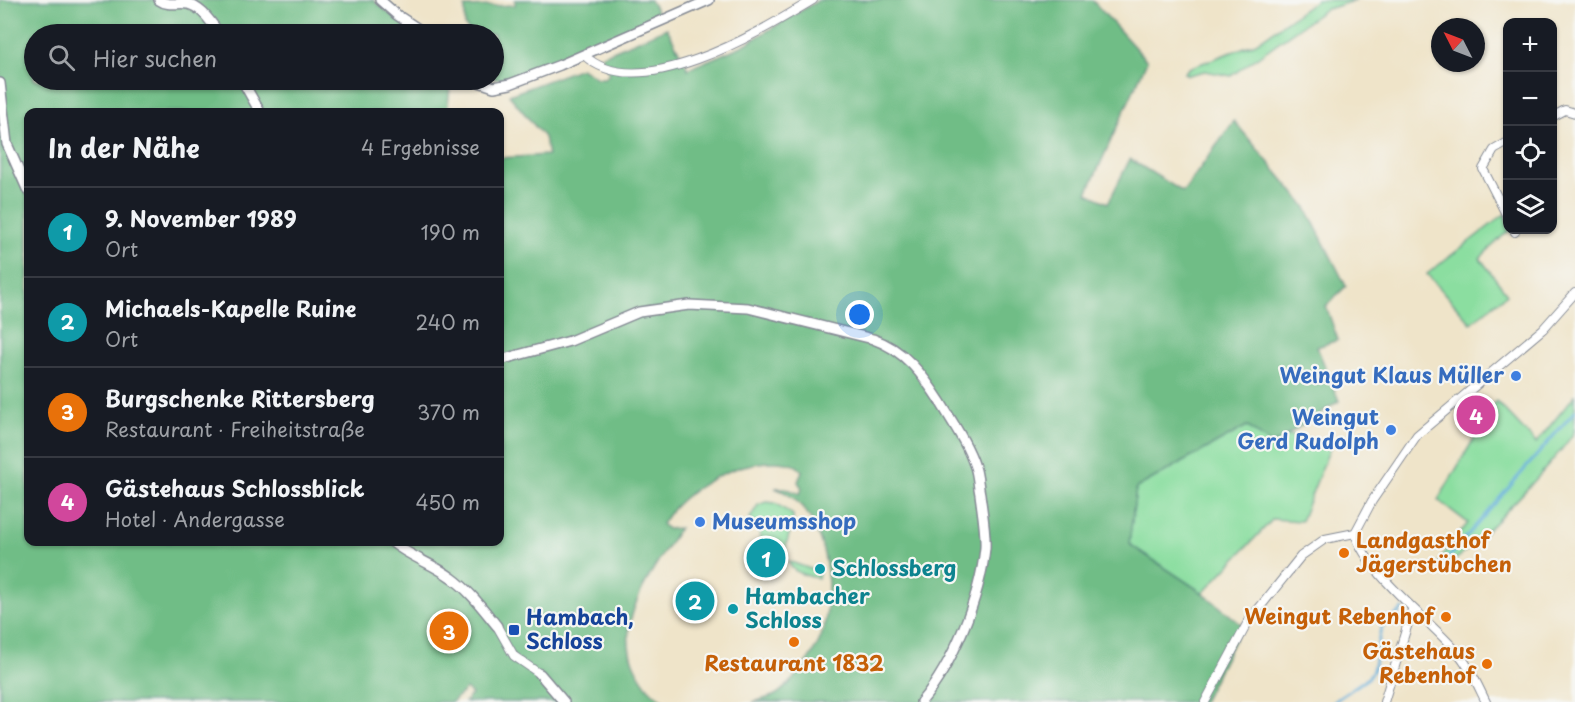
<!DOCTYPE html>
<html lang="de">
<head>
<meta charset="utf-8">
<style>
	body { margin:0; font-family:"Playpen Sans",sans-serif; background:#242831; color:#f1f3f6 }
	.controls { position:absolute; right:18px; top:18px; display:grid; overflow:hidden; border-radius:12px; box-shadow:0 2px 4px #0004 }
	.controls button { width:54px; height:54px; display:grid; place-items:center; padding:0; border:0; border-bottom:2px solid #363941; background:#171b24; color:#f1f3f6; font:30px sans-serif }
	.compass { position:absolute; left:1431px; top:18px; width:54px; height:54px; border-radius:50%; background:#171b24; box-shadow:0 2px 4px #0004; rotate:312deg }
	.you { position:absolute; left:860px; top:315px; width:21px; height:21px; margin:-15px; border:4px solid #fff; border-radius:50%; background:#1a73e8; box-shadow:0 0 0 9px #1a73e833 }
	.badge { display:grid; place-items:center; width:39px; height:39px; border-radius:50%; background:#c8321e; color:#fff; font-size:20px; font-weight:700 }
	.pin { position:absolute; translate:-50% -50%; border:3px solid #fff; box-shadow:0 2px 6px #0006 }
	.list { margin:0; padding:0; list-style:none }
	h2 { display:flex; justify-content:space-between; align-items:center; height:78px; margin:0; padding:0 24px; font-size:26px }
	h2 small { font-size:20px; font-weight:400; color:#9ea1a6 }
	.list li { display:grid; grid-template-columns:39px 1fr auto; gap:18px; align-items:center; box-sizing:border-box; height:90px; padding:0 24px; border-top:2px solid #363941 }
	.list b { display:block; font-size:22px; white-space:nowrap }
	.list p { margin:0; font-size:20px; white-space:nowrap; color:#9ea1a6 }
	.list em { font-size:20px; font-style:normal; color:#9ea1a6 }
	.icon { flex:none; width:33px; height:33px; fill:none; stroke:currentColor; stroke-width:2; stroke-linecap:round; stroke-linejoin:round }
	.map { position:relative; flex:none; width:1575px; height:702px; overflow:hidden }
	.search { position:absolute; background:#171b24; box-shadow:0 2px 4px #0004; left:24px; top:24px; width:480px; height:66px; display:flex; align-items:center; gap:15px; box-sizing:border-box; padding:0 21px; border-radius:33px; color:#9ea1a6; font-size:22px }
	.panel { position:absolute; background:#171b24; box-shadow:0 2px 4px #0004; left:24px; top:108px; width:480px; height:438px; border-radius:12px }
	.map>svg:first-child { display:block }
</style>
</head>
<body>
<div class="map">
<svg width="1575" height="702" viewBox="0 0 1575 702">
	<rect width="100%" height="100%" fill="#f6f6f2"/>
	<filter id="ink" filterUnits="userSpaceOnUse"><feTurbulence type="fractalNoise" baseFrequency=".0167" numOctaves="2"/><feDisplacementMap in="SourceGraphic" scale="12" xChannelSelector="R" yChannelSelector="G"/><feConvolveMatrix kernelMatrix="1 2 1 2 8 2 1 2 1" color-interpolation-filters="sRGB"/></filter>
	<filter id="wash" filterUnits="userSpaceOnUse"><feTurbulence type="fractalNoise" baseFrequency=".008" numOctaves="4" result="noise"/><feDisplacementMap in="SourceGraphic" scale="24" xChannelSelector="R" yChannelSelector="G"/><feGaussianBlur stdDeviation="1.35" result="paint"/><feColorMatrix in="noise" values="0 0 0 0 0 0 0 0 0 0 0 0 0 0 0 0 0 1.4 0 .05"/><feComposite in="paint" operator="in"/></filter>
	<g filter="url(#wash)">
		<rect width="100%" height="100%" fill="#efe4c9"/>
		<!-- green -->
		<g fill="#8bdea0" stroke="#53867f" stroke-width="1.5">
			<polygon points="1317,0 1356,0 1324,10 1231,76 1205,71 1188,75 1184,73 1189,68 1256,43"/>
			<polygon points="1505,214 1508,230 1515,230 1507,232 1480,258 1507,294 1471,323 1427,274"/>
			<path d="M 1575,395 C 1575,405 1575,423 1574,432 C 1561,456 1458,566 1435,573 L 1441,558 L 1468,523 L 1438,500 L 1496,401 L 1536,443 Z"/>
			<polygon points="1247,426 1272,445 1289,435 1332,443 1301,521 1273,519 1203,593 1129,544 1136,488"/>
			<polygon points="766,502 775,503 793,515 793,520 784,554 777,553 771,561 759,559 760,532 750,518 758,505"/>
			<path d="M 788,561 L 819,572 L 818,578 C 806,576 792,573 788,561 Z"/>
		</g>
		<!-- forest -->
		<g fill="#70bd86" stroke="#467672" stroke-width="1.5">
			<path d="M 0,0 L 373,0 L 415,34 L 34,34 L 34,80 L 451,80 L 447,112 L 28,112 L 28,542 L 500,542 L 500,158 L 548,155 L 544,137 L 509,95 L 581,68 L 597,78 L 605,78 L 609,74 L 601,56 L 667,28 L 688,69 L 744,45 L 819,0 L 1092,0 L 1147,61 L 1087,193 L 1108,203 L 1130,159 L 1183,192 L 1234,121 L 1305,206 L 1346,286 L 1326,306 L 1338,340 L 1317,347 L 1339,401 L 1272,445 L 1247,426 L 1136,488 L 1129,544 L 1203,593 L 1242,625 L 1203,702 L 753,702 C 760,700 769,698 775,695 C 790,687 815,653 821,637 C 837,592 827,505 775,488 L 785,488 L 800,494 L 802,488 L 798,482 L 802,471 C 796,463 787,463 777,462 C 736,460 683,489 662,524 L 667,529 L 679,528 C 655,569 611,621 636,669 C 644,684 651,694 667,702 L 465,702 L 472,694 L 466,689 L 452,702 L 0,702 Z"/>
			<polygon points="515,0 650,0 659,15 557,61 500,79 494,78 494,34 473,34 465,26 465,7 515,5"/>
		</g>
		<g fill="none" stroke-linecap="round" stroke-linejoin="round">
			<!-- stream -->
			<g stroke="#5fadd9" stroke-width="3">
				<polyline points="1435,573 1575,411"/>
				<polyline points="1333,702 1368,678 1373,670 1381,628 1403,609"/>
			</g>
		</g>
	</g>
	<g filter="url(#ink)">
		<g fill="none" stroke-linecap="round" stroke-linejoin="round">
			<defs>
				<g id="minor">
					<path d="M 584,55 C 638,107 763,30 813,0"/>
					<polyline points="1552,117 1565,110 1575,113"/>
					<polyline points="1508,142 1494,150 1483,169 1508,218"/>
					<polyline points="1514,230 1515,232"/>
					<polyline points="497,626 514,656 540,674"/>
					<polyline points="1205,702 1248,622 1301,556 1325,539 1355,533"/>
					<polyline points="1384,702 1412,610"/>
					<path d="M 1486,702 C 1478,686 1470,667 1458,653 C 1432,622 1366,573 1355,533 L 1372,501 L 1417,435 L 1543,329 L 1575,293"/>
				</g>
				<g id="tertiary">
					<path d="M 159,0 C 169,7 177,2 188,4 C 203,8 211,23 220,34"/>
					<polyline points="380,0 397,15 426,34"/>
					<polyline points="242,80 260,112"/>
					<polyline points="473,80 494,87 510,84 560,65 709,0"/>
					<polyline points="0,83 7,144 28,191"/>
					<path d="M 500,360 L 570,341 L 639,312 L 689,305 L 748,308 L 873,339 C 905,350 923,375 941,403 C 953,423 968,445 975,467 C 978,475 978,485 980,494 C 982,511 986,531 985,548 C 980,598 953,664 921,702"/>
					<path d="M 392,542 C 410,557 434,564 452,578 C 470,591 483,609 497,626"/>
					<polyline points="540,674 564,702"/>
				</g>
			</defs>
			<!-- minor casing -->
			<use href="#minor" stroke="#858a94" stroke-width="10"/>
			<!-- tertiary casing -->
			<use href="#tertiary" stroke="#858a94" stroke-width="12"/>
			<!-- minor -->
			<use href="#minor" stroke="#fff" stroke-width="8"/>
			<!-- tertiary -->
			<use href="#tertiary" stroke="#fff" stroke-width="9"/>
		</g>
	</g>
	<!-- markers -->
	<g fill="#3f7fe0" stroke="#f6f6f2" stroke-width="2">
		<circle cx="1516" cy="376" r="6"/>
		<circle cx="1391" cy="430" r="6"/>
		<circle cx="700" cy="522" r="6"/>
	</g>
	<g fill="#e8710a" stroke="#f6f6f2" stroke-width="2">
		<circle cx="1344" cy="553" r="6"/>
		<circle cx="1446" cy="617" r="6"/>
		<circle cx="794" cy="642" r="6"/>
		<circle cx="1487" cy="664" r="6"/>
	</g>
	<g fill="#0f9aa8" stroke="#f6f6f2" stroke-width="2">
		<circle cx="820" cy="569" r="6"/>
		<circle cx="733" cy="609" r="6"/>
	</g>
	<rect fill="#1a4fb4" stroke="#f6f6f2" stroke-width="2" x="508" y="624" width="12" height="12" rx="3"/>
	<g text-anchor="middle" stroke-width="4.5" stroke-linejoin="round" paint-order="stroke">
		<!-- shop labels -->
		<g font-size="21" font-weight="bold" fill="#366cbe" stroke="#f6f6f2" text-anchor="end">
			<text x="1504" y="383">Weingut Klaus Müller</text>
			<text x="1379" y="425">Weingut<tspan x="1379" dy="24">Gerd Rudolph</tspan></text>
			<text x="712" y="529" text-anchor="start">Museumsshop</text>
		</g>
		<!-- food labels -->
		<g font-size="21" font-weight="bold" fill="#c56008" stroke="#f6f6f2" text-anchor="end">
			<text x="1356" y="548" text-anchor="start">Landgasthof<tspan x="1356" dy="24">Jägerstübchen</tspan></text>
			<text x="1434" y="624">Weingut Rebenhof</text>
			<text x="1475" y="659">Gästehaus<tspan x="1475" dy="24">Rebenhof</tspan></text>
			<text x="794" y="671" text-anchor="middle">Restaurant 1832</text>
		</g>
		<!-- culture labels -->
		<g font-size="21" font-weight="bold" fill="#0d838f" stroke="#f6f6f2" text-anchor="start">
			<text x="832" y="576">Schlossberg</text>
			<text x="745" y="604">Hambacher<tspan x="745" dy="24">Schloss</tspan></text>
		</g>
		<!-- transit labels -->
		<g font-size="21" font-weight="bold" fill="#164399" stroke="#f6f6f2" text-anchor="start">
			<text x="526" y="625">Hambach,<tspan x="526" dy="24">Schloss</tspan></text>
		</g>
	</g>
</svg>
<div class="controls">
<button>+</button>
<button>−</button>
<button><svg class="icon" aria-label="locate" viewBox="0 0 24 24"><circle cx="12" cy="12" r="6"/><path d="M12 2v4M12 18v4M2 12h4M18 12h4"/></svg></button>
<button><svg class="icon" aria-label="layers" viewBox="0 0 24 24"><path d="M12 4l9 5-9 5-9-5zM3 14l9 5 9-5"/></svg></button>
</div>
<svg class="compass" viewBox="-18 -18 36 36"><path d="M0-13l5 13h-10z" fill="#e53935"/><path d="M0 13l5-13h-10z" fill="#9ea1a6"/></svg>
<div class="you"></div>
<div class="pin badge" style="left:766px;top:558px;background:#0f9aa8">1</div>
<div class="pin badge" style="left:695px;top:601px;background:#0f9aa8">2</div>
<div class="pin badge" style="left:449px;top:631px;background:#e8710a">3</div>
<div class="pin badge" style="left:1476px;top:415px;background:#d1479c">4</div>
<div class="search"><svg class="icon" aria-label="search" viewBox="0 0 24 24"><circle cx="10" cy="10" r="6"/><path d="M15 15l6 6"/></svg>Hier suchen</div>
<section class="panel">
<h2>In der Nähe<small>4 Ergebnisse</small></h2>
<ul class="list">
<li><span class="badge" style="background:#0f9aa8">1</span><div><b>9. November 1989</b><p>Ort</p></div><em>190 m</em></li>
<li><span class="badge" style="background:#0f9aa8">2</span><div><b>Michaels-Kapelle Ruine</b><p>Ort</p></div><em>240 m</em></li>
<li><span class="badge" style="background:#e8710a">3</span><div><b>Burgschenke Rittersberg</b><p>Restaurant · Freiheitstraße</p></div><em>370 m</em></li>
<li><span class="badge" style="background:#d1479c">4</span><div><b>Gästehaus Schlossblick</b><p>Hotel · Andergasse</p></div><em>450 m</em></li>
</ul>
</section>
</div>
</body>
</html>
